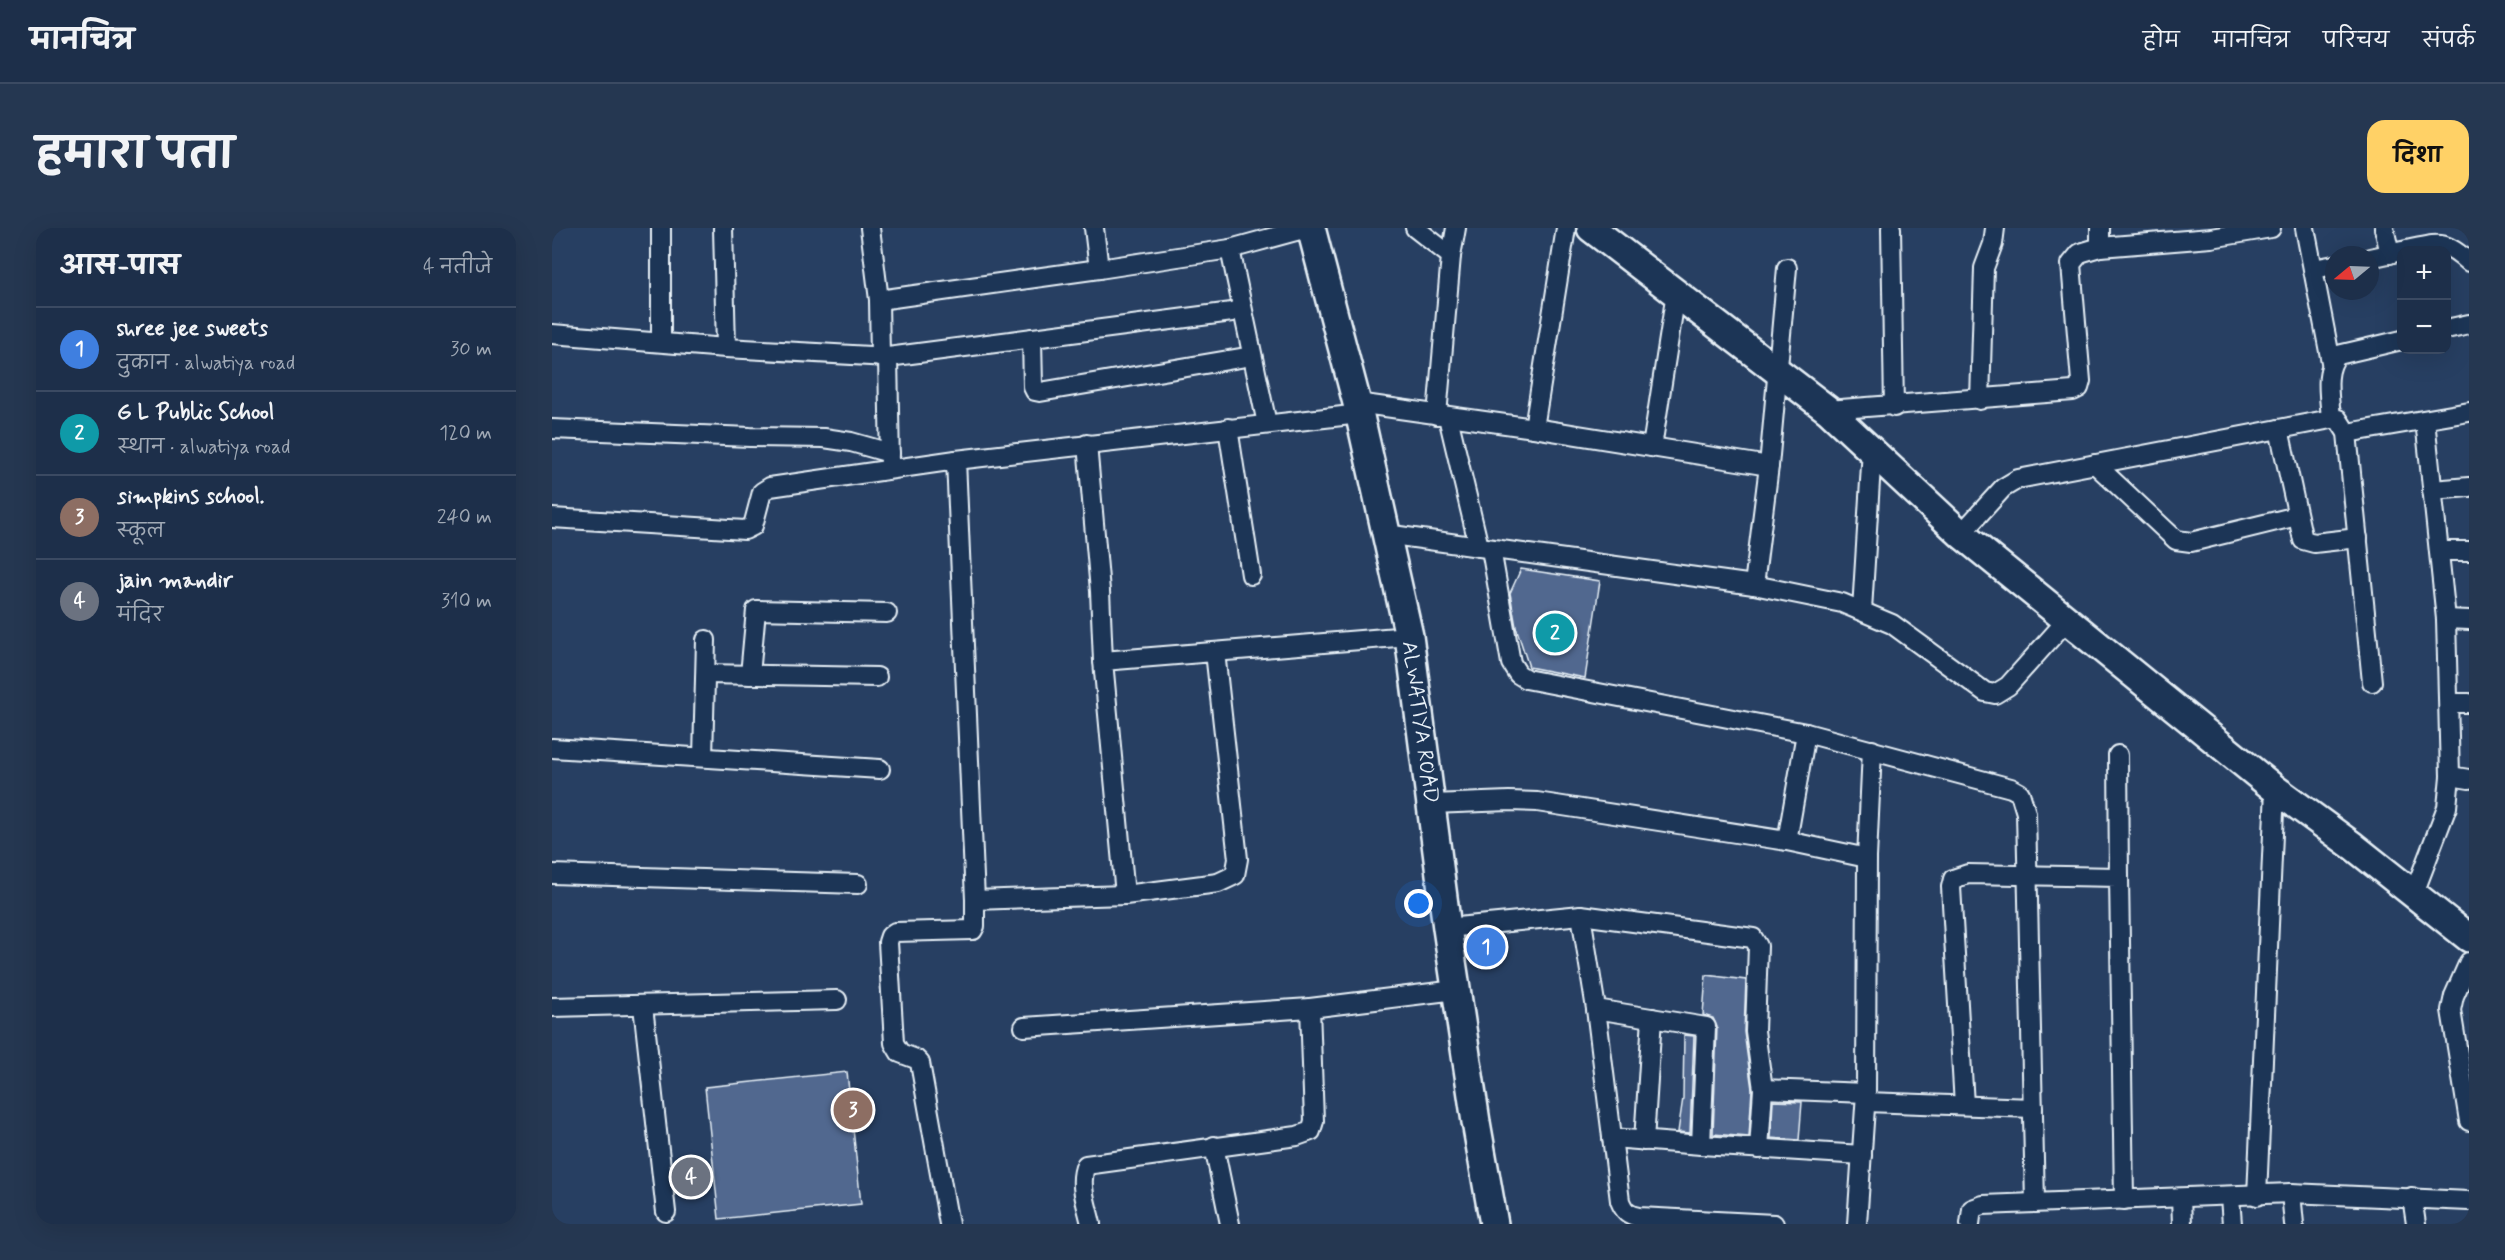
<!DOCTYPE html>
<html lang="hi">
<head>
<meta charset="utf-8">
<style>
	body { margin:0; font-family:Mynerve,"Playpen Sans Deva",sans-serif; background:#253751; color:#f1f3f6 }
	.controls { position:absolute; right:18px; top:18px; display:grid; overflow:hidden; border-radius:12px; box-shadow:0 6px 24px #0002 }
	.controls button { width:54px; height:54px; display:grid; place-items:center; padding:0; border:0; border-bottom:2px solid #3b4a62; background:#1d2f4a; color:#f1f3f6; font:30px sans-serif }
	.compass { position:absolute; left:1773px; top:18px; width:54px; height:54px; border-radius:50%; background:#1d2f4a; box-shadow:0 6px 24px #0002; rotate:251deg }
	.you { position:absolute; left:867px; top:676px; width:21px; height:21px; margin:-15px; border:4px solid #fff; border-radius:50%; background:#1a73e8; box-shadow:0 0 0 9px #1a73e833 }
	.badge { display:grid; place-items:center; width:39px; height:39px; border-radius:50%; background:#ffd166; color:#fff; font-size:20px; font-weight:700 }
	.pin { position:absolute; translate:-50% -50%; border:3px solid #fff; box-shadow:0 2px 6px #0006 }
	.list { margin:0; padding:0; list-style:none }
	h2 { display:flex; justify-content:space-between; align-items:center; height:78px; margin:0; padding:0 24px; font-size:26px }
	h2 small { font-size:20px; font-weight:400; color:#a0a9b5 }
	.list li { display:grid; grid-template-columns:39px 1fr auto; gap:18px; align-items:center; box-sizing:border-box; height:84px; padding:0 24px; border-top:2px solid #3b4a62 }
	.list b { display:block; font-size:22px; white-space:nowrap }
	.list p { margin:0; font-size:20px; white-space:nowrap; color:#a0a9b5 }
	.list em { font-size:20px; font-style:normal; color:#a0a9b5 }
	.map { position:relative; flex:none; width:1917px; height:996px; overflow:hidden; border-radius:18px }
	header { display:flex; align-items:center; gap:36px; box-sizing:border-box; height:84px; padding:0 30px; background:#1d2f4a; border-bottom:2px solid #3b4a62 }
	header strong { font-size:28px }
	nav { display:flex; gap:33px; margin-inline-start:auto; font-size:21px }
	.intro { display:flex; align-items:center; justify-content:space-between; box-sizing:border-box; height:144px; padding:0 36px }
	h1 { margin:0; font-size:42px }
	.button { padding:15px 27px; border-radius:18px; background:#ffd166; color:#111; font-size:21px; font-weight:700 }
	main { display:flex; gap:36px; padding:0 36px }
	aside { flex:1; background:#1d2f4a; border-radius:18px; box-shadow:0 6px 24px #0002 }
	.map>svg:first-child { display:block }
</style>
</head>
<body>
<header>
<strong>मानचित्र</strong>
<nav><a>होम</a><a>मानचित्र</a><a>परिचय</a><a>संपर्क</a></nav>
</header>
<div class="intro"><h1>हमारा पता</h1><a class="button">दिशा</a></div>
<main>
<aside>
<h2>आस-पास<small>4 नतीजे</small></h2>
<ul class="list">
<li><span class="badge" style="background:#3f7fe0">1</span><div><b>shree jee sweets</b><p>दुकान · alwatiya road</p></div><em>30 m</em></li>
<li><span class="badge" style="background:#0f9aa8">2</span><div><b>G L Public School</b><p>स्थान · alwatiya road</p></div><em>120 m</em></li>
<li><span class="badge" style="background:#8d6e63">3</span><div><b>simpkins school.</b><p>स्कूल</p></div><em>240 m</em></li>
<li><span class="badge" style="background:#6b7280">4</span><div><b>jain mandir</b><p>मंदिर</p></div><em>310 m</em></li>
</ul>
</aside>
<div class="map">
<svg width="1917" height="996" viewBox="0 0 1917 996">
	<rect width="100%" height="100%" fill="#273f62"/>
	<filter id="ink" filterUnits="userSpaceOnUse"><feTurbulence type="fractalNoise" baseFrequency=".0167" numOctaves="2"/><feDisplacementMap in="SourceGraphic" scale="12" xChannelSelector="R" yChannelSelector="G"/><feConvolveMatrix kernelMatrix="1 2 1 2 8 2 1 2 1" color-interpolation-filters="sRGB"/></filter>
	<g filter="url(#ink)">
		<!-- building -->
		<g fill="#51688f" stroke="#e8f1f8" stroke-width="1.5">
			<polygon points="969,341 1048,353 1033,450 977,439 964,399 958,365"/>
			<polygon points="1154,747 1194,752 1192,804 1200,861 1197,909 1161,906 1165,799 1161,790 1151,787"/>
			<polygon points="1132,807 1142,808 1138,905 1126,904 1131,870"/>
			<polygon points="295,844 309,976 167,991 153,859"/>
			<polygon points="1221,873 1250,874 1247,912 1219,910"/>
		</g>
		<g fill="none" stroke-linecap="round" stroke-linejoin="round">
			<defs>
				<g id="street">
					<polyline points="171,0 174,120"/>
					<polyline points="318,0 327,72 328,129"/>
					<polyline points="542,0 547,41 678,21 755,0"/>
					<polyline points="863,0 899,28 885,187"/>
					<polyline points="1339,0 1342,179"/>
					<polyline points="1548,0 1548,19"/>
					<polyline points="1753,0 1779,134"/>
					<polyline points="1832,0 1838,26"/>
					<polyline points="678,21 715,196"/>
					<path d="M 1854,22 C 1887,16 1890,10 1917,34"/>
					<polyline points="899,28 904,0"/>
					<polyline points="1818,30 1850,23"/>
					<polyline points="1762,41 1782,37"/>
					<polyline points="327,72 547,41"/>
					<polyline points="1894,101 1917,96"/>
					<polyline points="0,106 174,120 336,129 680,84 690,80"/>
					<polyline points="480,110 481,159 483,163 488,164 700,128"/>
					<polyline points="109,114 109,0"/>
					<polyline points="336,129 338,236"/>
					<polyline points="1428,172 1432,40 1441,16 1443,0"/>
					<polyline points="805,175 982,200 1217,238"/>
					<polyline points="1276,182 1521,163 1527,160 1529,153 1519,36 1528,25 1548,19 1659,10 1719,0"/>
					<polyline points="896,189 927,319"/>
					<path d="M 1779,191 C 1778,171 1771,142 1786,127 L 1850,112"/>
					<polyline points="676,200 699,347"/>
					<polyline points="982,200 1014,0"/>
					<polyline points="0,201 198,209 272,210 299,214 338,225"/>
					<polyline points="1727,201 1751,312 1762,315 1806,310"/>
					<polyline points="1795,205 1917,184"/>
					<polyline points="535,216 548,363 551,433"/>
					<polyline points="1100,219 1124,65"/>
					<polyline points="1543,236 1624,312 1639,314 1745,288"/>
					<polyline points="1880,262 1917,259"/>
					<polyline points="0,290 193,302 201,298 210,264 218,259 404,232"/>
					<polyline points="833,306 1202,357 1290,375 1340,396 1433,464 1443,466 1456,458 1515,392"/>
					<polyline points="1409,306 1451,260 1466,251 1779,191 1786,191 1795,205 1820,454"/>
					<polyline points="939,321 959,435 966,446 974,451 1254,505 1459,560 1468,565 1474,585 1483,975"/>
					<polyline points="1887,323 1917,323"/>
					<polyline points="1202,357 1217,238 1235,40"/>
					<polyline points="1310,382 1320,221"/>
					<polyline points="1894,391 1917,392"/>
					<polyline points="663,424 686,631 683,647 666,655 573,667 551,433 857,408"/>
					<polyline points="154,446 325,449"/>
					<polyline points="198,447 204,382 335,385"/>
					<polyline points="1898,475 1917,475"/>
					<polyline points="0,520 328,541"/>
					<polyline points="1566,527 1567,649"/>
					<polyline points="151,529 154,412"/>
					<polyline points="1898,548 1917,551"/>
					<polyline points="880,576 957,573 985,574 1235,613 1315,630 1314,865 1305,996"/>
					<polyline points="1235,613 1254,505"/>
					<polyline points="1315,630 1320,522"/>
					<polyline points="0,646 306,656"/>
					<polyline points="1862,665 1895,579 1898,548 1894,391 1873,192"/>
					<polyline points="573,667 423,672 404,232 808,186"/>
					<path d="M 1029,687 L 1044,781 L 1068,973 C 1072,983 1076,987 1087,989 L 1222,996"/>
					<polyline points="895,700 1029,687 1201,710 1206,718 1203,803 1211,861 1207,921"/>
					<polyline points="1917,734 1902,768 1899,782 1917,893"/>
					<polyline points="91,778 114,984"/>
					<polyline points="0,779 285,772"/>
					<polyline points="1044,781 1154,799 1149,917 1310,927"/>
					<polyline points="472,799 758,780"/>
					<polyline points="1211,861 1314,865"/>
					<polyline points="1314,874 1481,880"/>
					<polyline points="1412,877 1399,659 1401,651 1416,646 1567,649 1572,972"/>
					<polyline points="1060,910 1149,917"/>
					<polyline points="1092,913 1100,790"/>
					<polyline points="662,918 678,996"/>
					<polyline points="1739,965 1742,996"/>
					<polyline points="1705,968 1723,561"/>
					<polyline points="1678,969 1680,996"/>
					<polyline points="1860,969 1864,996"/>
					<polyline points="1629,970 1630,996"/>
					<polyline points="397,996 368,835 364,831 348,825 342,815 336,714 338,708 343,704 421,702 423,698 423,672"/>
					<path d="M 539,996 C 535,977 526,955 534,937 L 745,908 L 759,903 L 762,893 L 758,780 L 904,762"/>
					<polyline points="1418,996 1420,981 1431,977 1739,965 1917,973"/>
				</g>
				<g id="secondary">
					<polyline points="759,0 805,175 857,408 895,700 924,894 942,996"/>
					<polyline points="1039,0 1276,182 1409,306 1723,561 1801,618 1917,710"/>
				</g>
			</defs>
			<!-- street casing -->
			<use href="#street" stroke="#e8f1f8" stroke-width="22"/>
			<!-- secondary casing -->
			<use href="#secondary" stroke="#e8f1f8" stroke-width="32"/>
			<!-- street -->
			<use href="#street" stroke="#1d3557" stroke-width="18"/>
			<!-- secondary -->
			<use href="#secondary" stroke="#1d3557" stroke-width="27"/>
		</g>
	</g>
	<g text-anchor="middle" stroke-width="4.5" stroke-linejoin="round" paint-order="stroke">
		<!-- street labels -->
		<g font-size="21" fill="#e8f1f8" stroke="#1d3557">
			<text transform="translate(869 494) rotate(82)" y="7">ALWATIYA ROAD</text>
		</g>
	</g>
</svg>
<div class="controls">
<button>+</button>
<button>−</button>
</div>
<svg class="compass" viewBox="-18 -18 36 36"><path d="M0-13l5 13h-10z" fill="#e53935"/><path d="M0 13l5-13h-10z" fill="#a0a9b5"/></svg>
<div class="you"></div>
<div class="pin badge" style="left:934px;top:719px;background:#3f7fe0">1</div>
<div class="pin badge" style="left:1003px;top:405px;background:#0f9aa8">2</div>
<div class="pin badge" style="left:301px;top:882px;background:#8d6e63">3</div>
<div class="pin badge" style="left:139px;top:949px;background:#6b7280">4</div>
</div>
</main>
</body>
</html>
